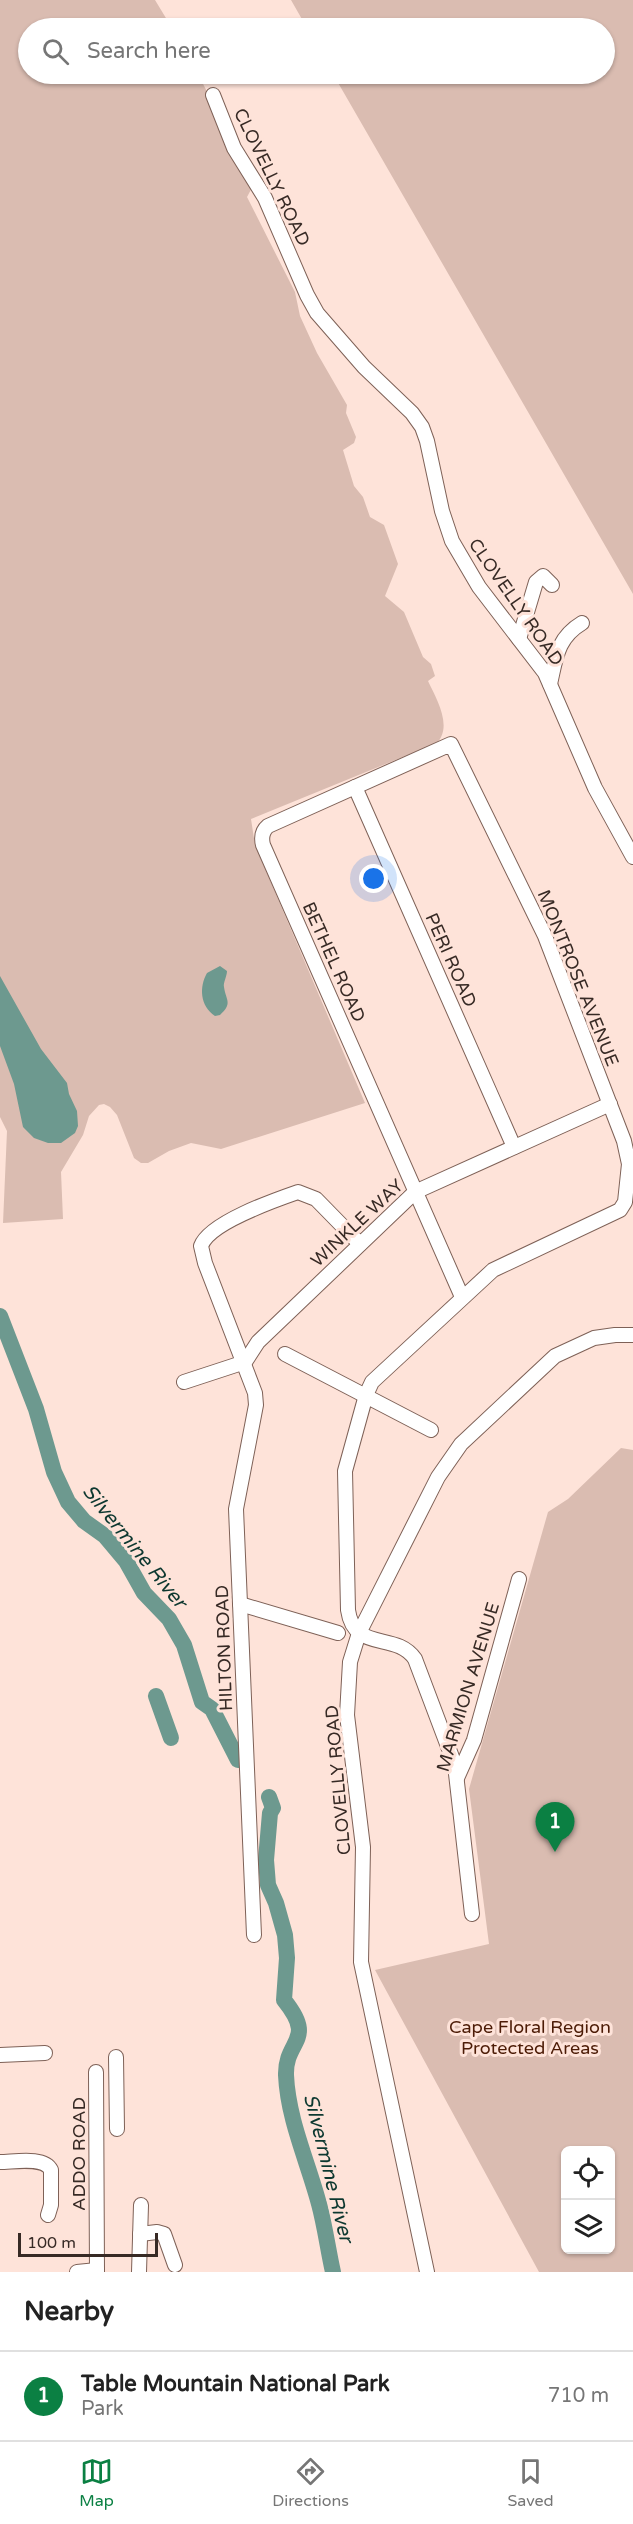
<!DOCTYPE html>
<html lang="en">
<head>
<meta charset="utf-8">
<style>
	body { margin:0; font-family:"Varela Round",sans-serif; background:#f2f2f2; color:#222 }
	.controls { position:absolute; right:18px; bottom:18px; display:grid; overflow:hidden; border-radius:9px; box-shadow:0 2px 4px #0004 }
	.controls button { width:54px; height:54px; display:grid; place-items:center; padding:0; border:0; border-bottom:2px solid #e0e0e0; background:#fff; color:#222; font:30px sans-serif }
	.scale { position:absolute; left:18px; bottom:15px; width:140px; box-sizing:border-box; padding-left:6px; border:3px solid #372a25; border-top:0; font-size:16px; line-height:21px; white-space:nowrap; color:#372a25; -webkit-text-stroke:4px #fee3d9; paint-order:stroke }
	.you { position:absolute; left:374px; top:879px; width:21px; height:21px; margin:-15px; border:4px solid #fff; border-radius:50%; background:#1a73e8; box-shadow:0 0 0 9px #1a73e833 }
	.badge { display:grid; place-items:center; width:39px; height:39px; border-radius:50%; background:#0b8043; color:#fff; font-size:20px; font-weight:700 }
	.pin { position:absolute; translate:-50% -50px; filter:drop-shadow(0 2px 3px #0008) }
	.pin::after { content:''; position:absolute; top:32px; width:21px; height:18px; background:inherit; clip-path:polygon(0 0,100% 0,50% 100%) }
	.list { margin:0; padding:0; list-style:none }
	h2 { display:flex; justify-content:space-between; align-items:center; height:78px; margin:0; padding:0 24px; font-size:26px }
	h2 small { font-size:20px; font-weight:400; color:#767676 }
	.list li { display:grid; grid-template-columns:39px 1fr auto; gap:18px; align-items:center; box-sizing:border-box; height:90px; padding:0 24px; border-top:2px solid #e0e0e0 }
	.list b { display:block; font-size:22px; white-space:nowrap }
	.list p { margin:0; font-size:20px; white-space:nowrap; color:#767676 }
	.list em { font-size:20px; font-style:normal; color:#767676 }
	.icon { flex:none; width:33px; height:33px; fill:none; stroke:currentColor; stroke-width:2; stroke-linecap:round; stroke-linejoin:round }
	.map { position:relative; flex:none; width:633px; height:2272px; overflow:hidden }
	.search { position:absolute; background:#fff; box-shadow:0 2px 4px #0004; left:18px; right:18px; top:18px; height:66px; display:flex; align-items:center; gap:15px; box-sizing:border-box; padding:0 21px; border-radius:33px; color:#767676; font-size:22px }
	.sheet { height:168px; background:#fff }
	nav { display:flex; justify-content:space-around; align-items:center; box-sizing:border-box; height:84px; border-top:2px solid #e0e0e0; background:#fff; font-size:16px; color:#767676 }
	nav a { display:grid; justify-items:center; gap:3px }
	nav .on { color:#0b8043 }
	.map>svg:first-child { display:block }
</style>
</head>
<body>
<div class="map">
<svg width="633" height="2272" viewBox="0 0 633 2272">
	<rect width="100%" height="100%" fill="#fee3d9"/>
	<!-- green -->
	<g fill="#dabcb1" fill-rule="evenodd">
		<path d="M 0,0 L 155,0 L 172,28 L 28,28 L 28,74 L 198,74 L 254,184 L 247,197 L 295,292 L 300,316 L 317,353 L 347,405 L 346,413 L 356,437 L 354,443 L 343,450 L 354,486 L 363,497 L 370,517 L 384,525 L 398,564 L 385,596 L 404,612 L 423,657 L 431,664 L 435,676 L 428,681 C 436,698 453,726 437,743 L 251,819 L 255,845 L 365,1103 L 221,1149 L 191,1143 L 169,1151 L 148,1163 L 141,1163 L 134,1158 L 117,1115 L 110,1107 L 104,1104 L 99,1105 L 89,1116 L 83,1135 L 61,1172 L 63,1219 L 3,1223 L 7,1131 L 0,1117 Z"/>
		<polygon points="291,0 633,0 633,594 333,74 604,74 604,28 307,28"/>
		<path d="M 621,1448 L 633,1450 L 633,2272 L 539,2272 L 375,1970 L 489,1944 L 469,1789 L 548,1512 L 568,1499 ZM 566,2150 L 610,2150 L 610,2250 L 566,2250 Z"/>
	</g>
	<!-- water -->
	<g fill="#6d998f">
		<path d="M 220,966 L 227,971 C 227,976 223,983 224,987 C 226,1001 233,1003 220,1015 L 215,1016 C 200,1006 199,987 207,973 Z"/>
		<polygon points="0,976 41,1049 67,1083 69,1094 77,1111 78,1126 75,1133 61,1143 48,1143 34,1138 23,1127 14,1084 0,1046"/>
	</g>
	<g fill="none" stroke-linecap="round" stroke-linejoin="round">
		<!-- river -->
		<g stroke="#6d998f" stroke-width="16">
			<polyline points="0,1316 36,1409 54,1472 68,1502 84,1521 105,1536 126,1561 144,1593 169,1619 184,1645 202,1702 212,1709 238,1760"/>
			<polyline points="156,1696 171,1738"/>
			<path d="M 269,1797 L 273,1808 L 270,1813 L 266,1860 L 268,1885 L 276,1903 L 285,1935 L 287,1958 L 284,2000 C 317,2041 285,2039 286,2075 C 288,2120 308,2162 319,2204 C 325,2226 328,2250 333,2272"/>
		</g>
		<defs>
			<g id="minor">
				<polyline points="213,95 234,148 265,198 307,295 317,313 364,367 412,413 422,427 427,441 442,511 452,541 479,587 545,673 595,788 633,857"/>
				<polyline points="519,639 536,582 543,576 552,585"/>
				<path d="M 550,684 C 556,658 557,638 582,623"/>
				<polyline points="355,787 514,1147"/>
				<path d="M 462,1297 L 263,845 C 261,837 262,831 268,826 L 451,744 L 545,936 L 624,1141 L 629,1164 L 625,1202 L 620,1210 L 493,1270 L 372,1382 L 366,1395 L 345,1471 L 348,1610 C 354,1653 396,1631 415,1659 L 455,1765 L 472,1914"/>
				<polyline points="285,1354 431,1430"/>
				<polyline points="184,1382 245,1362 258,1342 415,1192 610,1104"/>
				<polyline points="240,1604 338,1633"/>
				<polyline points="457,1778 474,1740 519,1579"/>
				<path d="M 254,1935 L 236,1509 L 256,1405 L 255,1393 L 205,1263 L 201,1246 C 209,1223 275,1200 298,1192 L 316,1199 L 360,1244"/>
				<polyline points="0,2055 45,2053"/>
				<polyline points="116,2057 117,2129"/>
				<polyline points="96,2072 97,2272"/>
				<path d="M 0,2162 C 14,2162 44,2156 51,2170 L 51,2205 L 48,2215"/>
				<polyline points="140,2234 157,2232 164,2234 175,2265"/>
				<polyline points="77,2272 97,2270"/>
				<polyline points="139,2272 141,2205"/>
				<polyline points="427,2272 361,1962 363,1847 347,1715 350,1662 359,1633 438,1477 461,1444 555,1356 594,1338 615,1335 633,1335"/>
			</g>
		</defs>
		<!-- minor casing -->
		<use href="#minor" stroke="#7e6157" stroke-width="16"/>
		<!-- minor -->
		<use href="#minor" stroke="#fff" stroke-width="14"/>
	</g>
	<g text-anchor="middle" stroke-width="6" stroke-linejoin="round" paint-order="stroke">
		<!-- street labels -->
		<g font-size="18" fill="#372a25" stroke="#fee3d9">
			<text transform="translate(272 177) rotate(64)" y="6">CLOVELLY ROAD</text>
			<text transform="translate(516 602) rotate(55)" y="6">CLOVELLY ROAD</text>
			<text transform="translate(451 960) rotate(66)" y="6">PERI ROAD</text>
			<text transform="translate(334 962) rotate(66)" y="6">BETHEL ROAD</text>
			<text transform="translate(578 978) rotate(68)" y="6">MONTROSE AVENUE</text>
			<text transform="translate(357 1223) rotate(-43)" y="6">WINKLE WAY</text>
			<text transform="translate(224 1648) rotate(-92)" y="6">HILTON ROAD</text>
			<text transform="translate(468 1687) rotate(-73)" y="6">MARMION AVENUE</text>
			<text transform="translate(338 1780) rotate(-95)" y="6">CLOVELLY ROAD</text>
			<text transform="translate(79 2154) rotate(-90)" y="6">ADDO ROAD</text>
		</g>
		<!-- park labels -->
		<g font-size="18" fill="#4c1b06" stroke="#fee3d9">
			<text x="530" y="2033">Cape Floral Region<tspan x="530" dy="21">Protected Areas</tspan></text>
		</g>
		<!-- water labels -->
		<g font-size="20" font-style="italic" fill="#0d3830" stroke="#fee3d9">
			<text transform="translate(135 1546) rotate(51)" y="7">Silvermine River</text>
			<text transform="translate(329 2168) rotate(76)" y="7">Silvermine River</text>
		</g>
	</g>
</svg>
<div class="controls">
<button><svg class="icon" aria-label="locate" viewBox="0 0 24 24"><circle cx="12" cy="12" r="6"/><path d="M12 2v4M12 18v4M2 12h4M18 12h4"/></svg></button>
<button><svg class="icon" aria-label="layers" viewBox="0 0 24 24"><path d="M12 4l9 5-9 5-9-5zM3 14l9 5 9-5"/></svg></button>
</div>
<div class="scale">100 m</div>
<div class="you"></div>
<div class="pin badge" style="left:555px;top:1852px">1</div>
<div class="search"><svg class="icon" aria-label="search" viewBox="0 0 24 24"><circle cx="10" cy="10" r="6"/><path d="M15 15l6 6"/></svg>Search here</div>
</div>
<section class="sheet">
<h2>Nearby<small></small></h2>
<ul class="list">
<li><span class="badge">1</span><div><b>Table Mountain National Park</b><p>Park</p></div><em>710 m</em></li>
</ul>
</section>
<nav>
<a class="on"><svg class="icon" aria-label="map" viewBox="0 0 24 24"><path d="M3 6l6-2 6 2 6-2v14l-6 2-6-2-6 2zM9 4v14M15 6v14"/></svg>Map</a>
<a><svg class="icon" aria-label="directions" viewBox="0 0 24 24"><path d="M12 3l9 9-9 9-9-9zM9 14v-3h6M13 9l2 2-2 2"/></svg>Directions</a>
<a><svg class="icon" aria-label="saved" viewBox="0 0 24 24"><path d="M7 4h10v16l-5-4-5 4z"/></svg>Saved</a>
</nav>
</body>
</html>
